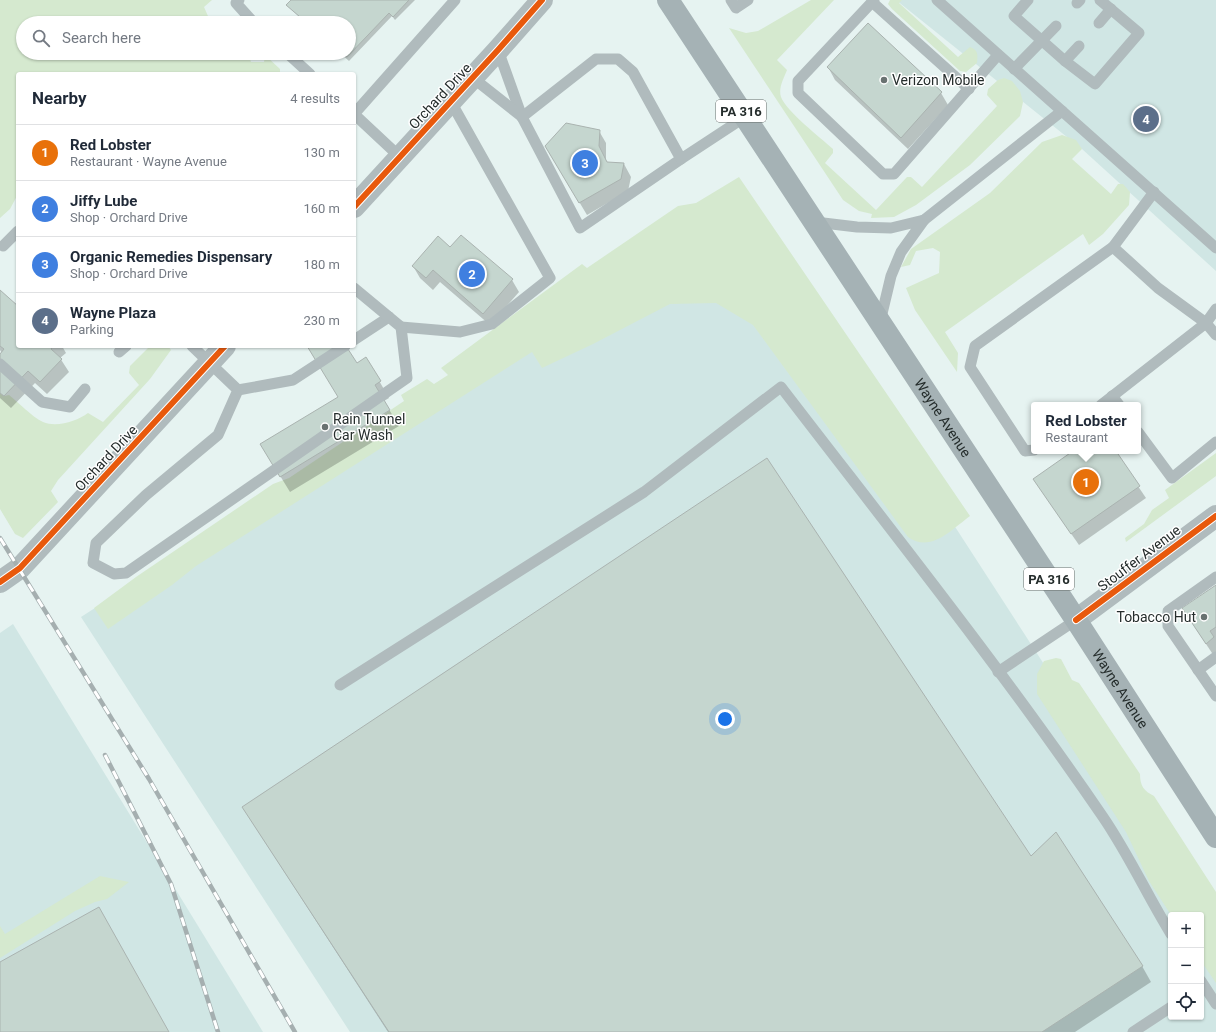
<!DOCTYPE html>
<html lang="en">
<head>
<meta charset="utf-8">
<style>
	body { margin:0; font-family:Roboto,sans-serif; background:#f6f6f7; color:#1f2937 }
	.controls { position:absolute; right:12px; bottom:12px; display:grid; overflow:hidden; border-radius:4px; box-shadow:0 1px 3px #0004 }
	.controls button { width:36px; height:36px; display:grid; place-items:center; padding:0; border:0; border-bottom:1px solid #e0e1e3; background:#fff; color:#1f2937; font:20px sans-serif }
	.you { position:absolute; left:725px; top:719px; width:14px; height:14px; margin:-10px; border:3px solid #fff; border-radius:50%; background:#1a73e8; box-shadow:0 0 0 6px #1a73e833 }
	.badge { display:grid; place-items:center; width:26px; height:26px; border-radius:50%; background:#111827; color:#fff; font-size:13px; font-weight:700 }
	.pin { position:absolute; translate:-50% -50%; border:2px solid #fff; box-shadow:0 1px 4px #0006 }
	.popup { position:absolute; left:1031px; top:402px; width:110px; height:52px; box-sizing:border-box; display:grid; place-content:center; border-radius:4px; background:#fff; filter:drop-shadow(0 1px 3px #0005); font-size:13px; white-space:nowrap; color:#747a83 }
	.popup b { font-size:15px; color:#1f2937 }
	.popup::after { content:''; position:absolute; left:50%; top:100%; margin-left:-8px; border:8px solid transparent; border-top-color:#fff }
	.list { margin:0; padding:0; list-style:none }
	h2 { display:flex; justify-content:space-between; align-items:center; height:52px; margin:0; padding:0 16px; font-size:17px }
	h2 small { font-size:13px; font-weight:400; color:#747a83 }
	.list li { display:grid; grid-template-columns:26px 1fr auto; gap:12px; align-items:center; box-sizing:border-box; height:56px; padding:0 16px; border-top:1px solid #e0e1e3 }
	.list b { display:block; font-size:15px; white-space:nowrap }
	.list p { margin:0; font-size:13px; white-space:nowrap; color:#747a83 }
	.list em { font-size:13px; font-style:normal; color:#747a83 }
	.icon { flex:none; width:22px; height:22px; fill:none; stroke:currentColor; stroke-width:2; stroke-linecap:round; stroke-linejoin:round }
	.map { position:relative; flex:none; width:1216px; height:1032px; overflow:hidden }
	.search { position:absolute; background:#fff; box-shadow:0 1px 3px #0004; left:16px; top:16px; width:340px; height:44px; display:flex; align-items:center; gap:10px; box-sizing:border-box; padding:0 14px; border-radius:22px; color:#747a83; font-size:15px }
	.panel { position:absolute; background:#fff; box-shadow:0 1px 3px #0004; left:16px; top:72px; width:340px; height:276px; border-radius:4px }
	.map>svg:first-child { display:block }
</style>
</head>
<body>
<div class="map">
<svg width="1216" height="1032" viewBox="0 0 1216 1032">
	<rect width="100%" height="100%" fill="#e6f3f1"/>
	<!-- built -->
	<g fill="#d0e6e4" fill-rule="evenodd">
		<polygon points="896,0 1216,0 1216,271 1082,149"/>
		<path d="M 739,193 L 1216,930 L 1216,1032 L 350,1032 L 81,617 ZM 1171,915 L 1201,915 L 1201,1017 L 1171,1017 Z"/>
		<polygon points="13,624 263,1032 0,1032 0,633"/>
	</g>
	<!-- green -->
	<g fill="#d5e9cf">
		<polygon points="0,0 212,0 204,7 211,23 23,23 23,53 248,53 251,62 264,62 265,55 280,69 280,74 18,74 18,194 10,209 0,218"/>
		<path d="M 811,0 L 834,0 L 777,60 L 787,70 C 784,78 778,88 781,97 C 786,111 821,138 833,149 L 833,153 L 825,163 L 876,210 L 907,177 L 911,177 L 922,187 L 997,106 L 987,95 L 988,89 L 998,80 L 1004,78 L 1012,81 L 1020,91 L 1023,102 L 1020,116 L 970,165 L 916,205 L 894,217 L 871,218 L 872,214 L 859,211 L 843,200 L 729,28 L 746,33 L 758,31 Z"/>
		<path d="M 890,0 L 902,0 L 899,3 L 958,57 L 970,47 C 978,50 978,54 977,63 L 966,72 L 960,71 L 892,9 L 888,4 Z"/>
		<polygon points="1062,135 1076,140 1082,149 1072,159 1111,194 1118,184 1123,184 1130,192 1129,205 1103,234 1089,245 1083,234 945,332 958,353 957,372 915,310 906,288 939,273 940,252 933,248 916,251 910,265 901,267 911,249 990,193 1042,142"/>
		<path d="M 739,177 L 970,516 C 951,530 931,553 908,537 L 753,325 L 716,303 L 670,304 L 593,344 L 542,368 L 532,352 L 196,566 L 172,585 L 108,629 L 94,608 L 136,577 L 273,484 L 289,478 L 404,401 L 401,395 L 427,379 L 434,384 L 448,375 L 441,368 L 582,264 L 587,268 L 678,206 L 696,203 Z"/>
		<path d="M 150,346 L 168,346 L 171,350 L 150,379 L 58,480 L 51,491 L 58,502 L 23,538 L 15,534 L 0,509 L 0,393 L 4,396 L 9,395 C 18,402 32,417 43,422 C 57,428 77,421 88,413 L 103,422 L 139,385 L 129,373 L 130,366 Z"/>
		<polygon points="1216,453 1216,476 1126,542 1125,538 1144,524 1152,510 1169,498 1165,490"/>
		<path d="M 1056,658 L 1061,659 L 1072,680 L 1079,683 L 1140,774 C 1140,786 1144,791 1154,796 L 1216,892 L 1216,983 L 1201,961 L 1201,915 L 1171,915 L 1149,881 L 1126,832 L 1037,694 L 1037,674 L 1044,661 Z"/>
		<polygon points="100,876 129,882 107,899 95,902 75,911 0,958 0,926 5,934"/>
	</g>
	<!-- shadow -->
	<g fill="#0003">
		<polygon points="292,0 415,0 395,20 392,16 349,61 340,53 349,53 349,23 306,23 288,6"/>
		<polygon points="828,67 941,93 948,105 908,149 835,80"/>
		<polygon points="599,131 606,143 606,160 607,163 624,164 631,177 628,191 587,215 553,158"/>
		<polygon points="461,236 512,280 519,292 490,325 440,282 433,290 420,278 413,266 450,248"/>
		<polygon points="0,291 18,307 18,346 62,346 66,353 60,358 69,372 47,394 35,383 11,408 0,398 0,355 2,353 0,350"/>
		<polygon points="307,346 356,364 366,358 389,398 384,401 399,426 290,492 271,461 339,397"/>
		<polygon points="1075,451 1114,451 1146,498 1079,545 1034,480"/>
		<polygon points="1216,586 1216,653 1214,656 1190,620"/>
		<polygon points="243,808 1030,857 1142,966 1151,982 1075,1032 388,1032"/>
	</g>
	<!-- building -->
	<g fill="#c5d6cf" stroke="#aab3b0">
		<polygon points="291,0 409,0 393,17 389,13 347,57 342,53 349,53 349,23 307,23 286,5"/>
		<polygon points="868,23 942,92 901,138 827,67"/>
		<polygon points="566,123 600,130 599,146 607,162 624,163 621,179 579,203 545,146"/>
		<polygon points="461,235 513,279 483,314 433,270 426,278 412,266 438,236 450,247"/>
		<polygon points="0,290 18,306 18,346 53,346 51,349 62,359 40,382 28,371 4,396 0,393 0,354 4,349 0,346"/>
		<polygon points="307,346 346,346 357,363 366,357 381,381 375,385 390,410 280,477 260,444 338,397"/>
		<polygon points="1073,451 1116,451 1140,486 1071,534 1033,479"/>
		<polygon points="767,458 1031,856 1056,832 1143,966 1042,1032 389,1032 242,807"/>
		<polygon points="1216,585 1216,627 1210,631 1214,637 1206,644 1182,608"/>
		<polygon points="99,907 169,1032 0,1032 0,962"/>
	</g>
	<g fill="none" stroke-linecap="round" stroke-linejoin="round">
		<!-- service -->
		<g stroke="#b0bbbd" stroke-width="11">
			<polyline points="239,0 236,3 254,23"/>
			<polyline points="731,0 736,8 748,0"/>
			<polyline points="874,0 798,81 798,93 883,174 894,174 998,55"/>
			<polyline points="937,0 1216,248"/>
			<polyline points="1028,0 1014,16 1065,61 1095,84 1139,33 1100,0"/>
			<polyline points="872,2 969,89"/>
			<polyline points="1077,3 1080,0"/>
			<polyline points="1099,23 1111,9"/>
			<polyline points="498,50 522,117 580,228 681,159"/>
			<polyline points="287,53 310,74"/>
			<polyline points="1065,61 1079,46"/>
			<polyline points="1014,69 1056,26"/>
			<polyline points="473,78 521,116"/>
			<polyline points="354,114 455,0"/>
			<polyline points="354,114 400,157"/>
			<polyline points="522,117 596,59 618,59 633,72 681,159 745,117"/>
			<polyline points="924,220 1062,111"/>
			<polyline points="815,222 857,227 891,228 924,220 901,252 891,276 880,322"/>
			<polyline points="3,246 18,231"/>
			<polyline points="1216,309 1206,323 1216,335"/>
			<polyline points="401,327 460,332 492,324 550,278 451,102"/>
			<polyline points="354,340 389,317"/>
			<polyline points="192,346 238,390 218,435 146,495 96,543 93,563 114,574 126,573 407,378 401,327 354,288"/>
			<polyline points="119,352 126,346"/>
			<polyline points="0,364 42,402 70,407 85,389"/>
			<polyline points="238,390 293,380 345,346"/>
			<polyline points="1112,396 1119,405"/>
			<polyline points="1101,405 1206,323 1158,288 1113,247"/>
			<polyline points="1138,432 1172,478 1216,442"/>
			<polyline points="1034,450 1025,451 970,367 975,346 1113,247 1154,192"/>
			<polyline points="1216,577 1168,611 1168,626 1216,696"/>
			<polyline points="1198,670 1216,657"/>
			<polyline points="998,672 1076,620"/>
			<path d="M 340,685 L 644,492 L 781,387 C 890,529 1002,669 1103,817 C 1129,855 1147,895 1171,934"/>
			<polyline points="1201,981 1216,1004"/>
			<polyline points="1133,1032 1171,1007"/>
		</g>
		<!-- tertiary -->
		<g stroke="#b0bbbd" stroke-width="22">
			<polyline points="354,207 498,50 542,0"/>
			<polyline points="0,582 20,568 225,346"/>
			<polyline points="1076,620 1216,516"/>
		</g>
		<!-- primary -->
		<path stroke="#a5b2b5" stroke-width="22" id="s1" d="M 668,0 L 1076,620 L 1216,837"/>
		<defs>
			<g id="rail">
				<polyline points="0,538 149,779 295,1032"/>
				<polyline points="105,755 171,884 218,1032"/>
			</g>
		</defs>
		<!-- rail casing -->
		<use href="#rail" stroke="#a5afb0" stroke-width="4.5"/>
		<!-- rail -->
		<use href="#rail" stroke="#fff" stroke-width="3" stroke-dasharray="9" stroke-linecap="butt"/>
		<defs>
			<g id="cycleway">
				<polyline points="354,207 498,50 542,0"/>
				<polyline points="0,582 20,568 225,346"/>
				<polyline points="1076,620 1216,516"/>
			</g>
		</defs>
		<!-- cycleway casing -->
		<use href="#cycleway" stroke="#fff" stroke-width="8"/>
		<!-- cycleway -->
		<use href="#cycleway" stroke="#e8590c" stroke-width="6"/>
	</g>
	<!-- markers -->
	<g fill="#697271" stroke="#fff" stroke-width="1.5">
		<circle cx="884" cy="80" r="4"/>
		<circle cx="325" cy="427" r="4"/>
		<circle cx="1204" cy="617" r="4"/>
	</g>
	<g text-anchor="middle" stroke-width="3" stroke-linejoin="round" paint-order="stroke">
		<!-- shield labels -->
		<g fill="#fff" stroke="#666c6b" stroke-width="1">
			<rect x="716" y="100" width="50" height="22" rx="3"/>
			<rect x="1024" y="568" width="50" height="22" rx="3"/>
		</g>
		<g font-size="13" font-weight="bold" fill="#252d2c">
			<text x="741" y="116">PA 316</text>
			<text x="1049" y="584">PA 316</text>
		</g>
		<!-- poi labels -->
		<g font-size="14" fill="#252d2c" stroke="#fff" text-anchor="start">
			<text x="892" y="85">Verizon Mobile</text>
			<text x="333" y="424">Rain Tunnel<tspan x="333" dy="16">Car Wash</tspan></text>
			<text x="1196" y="622" text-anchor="end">Tobacco Hut</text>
		</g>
		<!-- street labels -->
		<g font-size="14" fill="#252d2c" stroke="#fff">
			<text transform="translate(440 96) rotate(-47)" y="5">Orchard Drive</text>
			<text dy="5" stroke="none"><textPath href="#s1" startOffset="500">Wayne Avenue</textPath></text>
			<text transform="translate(106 458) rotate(-47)" y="5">Orchard Drive</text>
			<text transform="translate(1139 558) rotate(-37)" y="5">Stouffer Avenue</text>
			<text dy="5" stroke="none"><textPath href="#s1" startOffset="824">Wayne Avenue</textPath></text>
		</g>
	</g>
</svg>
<div class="controls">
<button>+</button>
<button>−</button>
<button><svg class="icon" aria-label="locate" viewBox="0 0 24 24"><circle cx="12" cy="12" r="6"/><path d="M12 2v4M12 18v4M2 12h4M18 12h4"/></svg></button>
</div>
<div class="you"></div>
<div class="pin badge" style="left:1086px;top:482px;background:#e8710a">1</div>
<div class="popup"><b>Red Lobster</b>Restaurant</div>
<div class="pin badge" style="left:472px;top:274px;background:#3f7fe0">2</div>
<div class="pin badge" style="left:585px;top:163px;background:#3f7fe0">3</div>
<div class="pin badge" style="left:1146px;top:119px;background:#5c6f8a">4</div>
<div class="search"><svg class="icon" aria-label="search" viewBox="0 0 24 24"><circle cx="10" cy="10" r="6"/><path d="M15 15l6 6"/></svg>Search here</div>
<section class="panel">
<h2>Nearby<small>4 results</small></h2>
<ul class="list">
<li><span class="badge" style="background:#e8710a">1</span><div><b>Red Lobster</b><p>Restaurant · Wayne Avenue</p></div><em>130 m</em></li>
<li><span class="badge" style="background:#3f7fe0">2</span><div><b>Jiffy Lube</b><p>Shop · Orchard Drive</p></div><em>160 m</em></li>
<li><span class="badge" style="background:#3f7fe0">3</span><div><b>Organic Remedies Dispensary</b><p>Shop · Orchard Drive</p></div><em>180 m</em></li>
<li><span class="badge" style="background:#5c6f8a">4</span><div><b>Wayne Plaza</b><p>Parking</p></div><em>230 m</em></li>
</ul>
</section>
</div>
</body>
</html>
